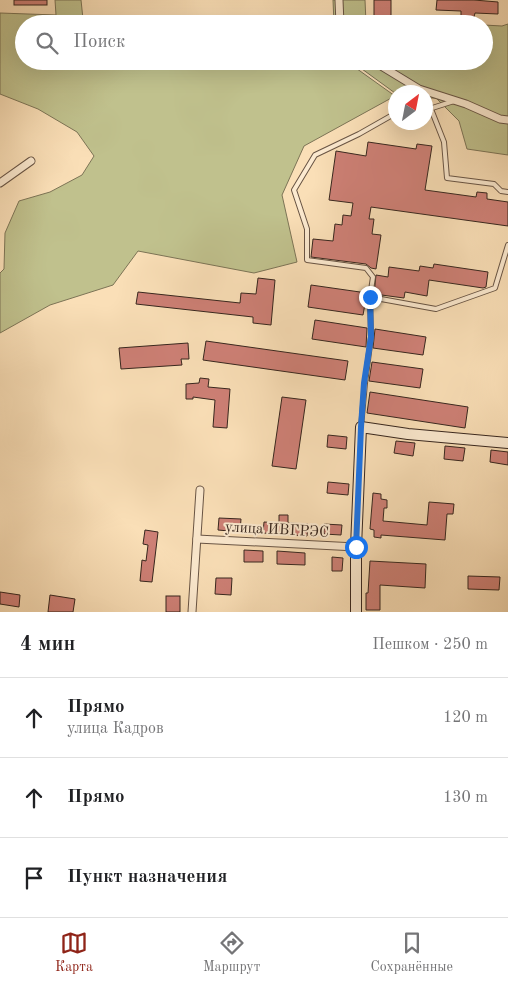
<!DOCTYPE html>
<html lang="ru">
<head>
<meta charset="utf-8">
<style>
	body { margin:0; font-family:"Old Standard TT",serif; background:#f6f6f6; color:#202124 }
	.compass { position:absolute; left:388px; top:85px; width:45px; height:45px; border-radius:50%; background:#fff; box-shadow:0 5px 20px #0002; rotate:32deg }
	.stop { position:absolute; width:15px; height:15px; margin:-11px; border:4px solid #1a73e8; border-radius:50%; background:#fff }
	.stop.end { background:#1a73e8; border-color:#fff; box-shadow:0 1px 5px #0008 }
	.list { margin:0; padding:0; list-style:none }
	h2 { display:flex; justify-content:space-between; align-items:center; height:65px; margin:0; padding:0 20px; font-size:21px }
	h2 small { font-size:16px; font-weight:400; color:#757577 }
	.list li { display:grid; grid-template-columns:32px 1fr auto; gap:15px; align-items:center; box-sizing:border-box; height:80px; padding:0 20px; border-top:1px solid #e0e0e0 }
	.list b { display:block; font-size:19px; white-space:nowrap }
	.list p { margin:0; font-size:16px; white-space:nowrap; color:#757577 }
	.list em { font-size:16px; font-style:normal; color:#757577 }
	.icon { flex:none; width:28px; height:28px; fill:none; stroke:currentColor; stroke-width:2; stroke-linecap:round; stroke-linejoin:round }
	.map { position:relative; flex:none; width:508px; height:612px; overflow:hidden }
	.search { position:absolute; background:#fff; box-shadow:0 5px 20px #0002; left:15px; right:15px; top:15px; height:55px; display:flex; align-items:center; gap:12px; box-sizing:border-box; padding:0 18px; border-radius:28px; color:#757577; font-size:19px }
	.sheet { height:305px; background:#fff }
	nav { display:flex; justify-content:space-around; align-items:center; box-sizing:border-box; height:70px; border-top:1px solid #e0e0e0; background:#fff; font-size:14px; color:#757577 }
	nav a { display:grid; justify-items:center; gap:2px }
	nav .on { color:#8f2418 }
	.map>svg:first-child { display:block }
</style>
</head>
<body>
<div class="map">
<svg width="508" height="612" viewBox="0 0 508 612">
	<rect width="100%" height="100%" fill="#fadfb7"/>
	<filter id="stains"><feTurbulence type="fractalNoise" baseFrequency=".004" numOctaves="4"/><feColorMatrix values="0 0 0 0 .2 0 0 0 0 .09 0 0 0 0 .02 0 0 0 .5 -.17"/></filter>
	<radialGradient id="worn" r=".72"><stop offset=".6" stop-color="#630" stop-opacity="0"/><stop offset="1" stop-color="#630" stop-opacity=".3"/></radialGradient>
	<!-- green -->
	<g fill="#c0c18d" stroke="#7c7456">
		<polygon points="55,0 81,0 83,19 103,24 24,24 24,61 346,61 395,96 304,146 282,195 297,262 254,273 138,251 113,285 50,305 0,333 0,273 4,269 5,233 19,201 50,192 82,175 94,156 77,132 38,109 0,94 0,13 56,15"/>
		<polygon points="333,0 365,0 366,23 376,24 334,24"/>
		<polygon points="508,24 508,155 467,149 459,121 436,98 426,98 426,92 395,93 351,61 484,61 484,25 502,26"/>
	</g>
	<!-- building -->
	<g fill="#ce8076" stroke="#37261e">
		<rect x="14" y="0" width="33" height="5"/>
		<rect x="374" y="0" width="17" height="24"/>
		<polygon points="437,0 474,0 498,2 498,14 475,13 474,17 461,16 461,11 436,10"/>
		<polygon points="368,142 416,149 417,144 432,146 425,190 476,197 477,192 487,193 487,199 508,202 508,226 371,207 369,219 374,219 372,234 381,235 376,269 371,268 366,264 311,257 313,239 333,241 335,224 342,225 343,215 351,216 353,203 329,200 336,151 366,156"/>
		<polygon points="434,264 488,272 486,287 483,288 429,280 427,296 405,292 404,298 374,294 376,275 388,277 389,267 419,271 420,266 433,268"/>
		<polygon points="258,278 275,280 271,325 253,323 253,317 136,304 138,292 240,303 241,293 256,294"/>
		<polygon points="311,285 367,293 363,315 308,307"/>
		<polygon points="315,320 367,328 366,347 312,339"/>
		<polygon points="375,329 426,337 423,355 373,348"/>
		<polygon points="206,341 348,361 345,380 203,360"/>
		<polygon points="188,343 189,359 181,359 182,365 121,369 119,348"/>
		<polygon points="372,362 423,369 420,388 369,381"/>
		<polygon points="200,378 209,379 208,387 230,389 227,428 213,427 215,400 193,397 193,399 186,399 186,384 199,383"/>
		<polygon points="370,392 468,407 465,428 367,413"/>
		<polygon points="282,397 306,400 296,469 272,466"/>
		<polygon points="328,435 347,437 346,449 327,447"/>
		<polygon points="396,441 415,443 413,456 394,453"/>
		<polygon points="445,446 465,448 463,461 444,459"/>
		<polygon points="491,450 508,452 508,465 490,462"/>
		<polygon points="328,482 349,484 348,495 327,493"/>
		<polygon points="373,493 381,494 381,499 387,500 387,508 384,508 383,521 427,525 429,502 454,504 453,514 447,514 445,540 381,535 381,538 374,537 374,530 370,529"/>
		<polygon points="279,515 288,515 288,523 308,524 307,536 263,533 264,522 279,523"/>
		<polygon points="219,518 241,519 240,532 218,530"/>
		<polygon points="324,524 342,525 341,535 324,534"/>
		<polygon points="145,530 158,532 152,582 140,581 142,560 146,561 148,545 143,544"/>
		<polygon points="244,550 263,551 263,562 244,562"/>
		<polygon points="277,551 305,553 305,565 277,564"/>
		<polygon points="332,557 343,558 342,571 332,571"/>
		<polygon points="370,561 426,564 425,588 380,585 380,610 366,610 366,593 368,593"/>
		<polygon points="468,576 500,577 499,590 468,589"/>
		<polygon points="216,578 232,578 231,595 215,594"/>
		<polygon points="0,592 20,595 19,607 0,604"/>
		<polygon points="50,595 75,599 73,612 48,612"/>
		<rect x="166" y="596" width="14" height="16"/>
	</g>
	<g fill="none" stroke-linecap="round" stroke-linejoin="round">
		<defs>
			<g id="lane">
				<polyline points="431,109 444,142 447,178 494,184 501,191 508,192"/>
				<polyline points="426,110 454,101"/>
				<polyline points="370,297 436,309 495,288 508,245"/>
				<polyline points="361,427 365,383 371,337 370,297 373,277 366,268 307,260 307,229 294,190 315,155 359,134 396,113"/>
			</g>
			<g id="street">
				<polyline points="339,0 340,24"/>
				<polyline points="373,61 419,89 466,104 500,119 508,120"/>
				<polyline points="0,183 31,161"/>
				<polyline points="197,539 356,547"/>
				<polyline points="192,612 200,490"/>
			</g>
			<polyline id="secondary" points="356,612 356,547 361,427 408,434 508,443"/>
		</defs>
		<!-- lane casing -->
		<use href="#lane" stroke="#685444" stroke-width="6"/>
		<!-- street casing -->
		<use href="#street" stroke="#685444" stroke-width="9"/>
		<!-- secondary casing -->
		<use href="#secondary" stroke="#37261e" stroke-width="12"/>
		<!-- lane -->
		<use href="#lane" stroke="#fcead0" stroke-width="4"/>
		<!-- street -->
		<use href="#street" stroke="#fcead0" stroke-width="7"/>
		<!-- secondary -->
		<use href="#secondary" stroke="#fcead0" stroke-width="10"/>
	</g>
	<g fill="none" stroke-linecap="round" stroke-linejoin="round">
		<!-- route -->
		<polyline stroke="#1a73e8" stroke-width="6" points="356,547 361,427 364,383 371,337 370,297"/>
	</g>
	<g text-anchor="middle" stroke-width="4" stroke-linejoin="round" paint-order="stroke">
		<!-- street labels -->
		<g font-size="15" fill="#37261e" stroke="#fcead0">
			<text transform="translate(277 529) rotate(3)" y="5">улица ИВГРЭС</text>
		</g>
	</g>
	<rect width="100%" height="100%" filter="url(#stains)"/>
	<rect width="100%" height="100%" fill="url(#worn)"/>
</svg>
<svg class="compass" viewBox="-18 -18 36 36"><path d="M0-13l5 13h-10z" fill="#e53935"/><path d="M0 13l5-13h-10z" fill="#757577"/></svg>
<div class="stop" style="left:356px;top:547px"></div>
<div class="stop end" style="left:370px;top:297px"></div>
<div class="search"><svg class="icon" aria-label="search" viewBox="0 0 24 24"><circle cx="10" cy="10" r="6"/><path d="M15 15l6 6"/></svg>Поиск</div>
</div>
<section class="sheet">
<h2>4 мин<small>Пешком · 250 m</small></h2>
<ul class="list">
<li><svg class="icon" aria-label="ahead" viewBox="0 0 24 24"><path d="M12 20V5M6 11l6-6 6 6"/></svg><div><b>Прямо</b><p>улица Кадров</p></div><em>120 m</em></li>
<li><svg class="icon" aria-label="ahead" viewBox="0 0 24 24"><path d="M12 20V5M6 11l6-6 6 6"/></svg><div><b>Прямо</b></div><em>130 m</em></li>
<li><svg class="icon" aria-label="arrive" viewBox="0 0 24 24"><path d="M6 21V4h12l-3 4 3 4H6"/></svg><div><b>Пункт назначения</b></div></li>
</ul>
</section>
<nav>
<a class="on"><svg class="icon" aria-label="map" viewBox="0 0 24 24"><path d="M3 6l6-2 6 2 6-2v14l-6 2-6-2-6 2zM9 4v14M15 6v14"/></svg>Карта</a>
<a><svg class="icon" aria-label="directions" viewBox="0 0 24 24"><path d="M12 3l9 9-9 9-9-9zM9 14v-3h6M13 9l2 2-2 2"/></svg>Маршрут</a>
<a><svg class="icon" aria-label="saved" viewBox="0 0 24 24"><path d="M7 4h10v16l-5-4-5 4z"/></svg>Сохранённые</a>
</nav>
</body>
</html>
